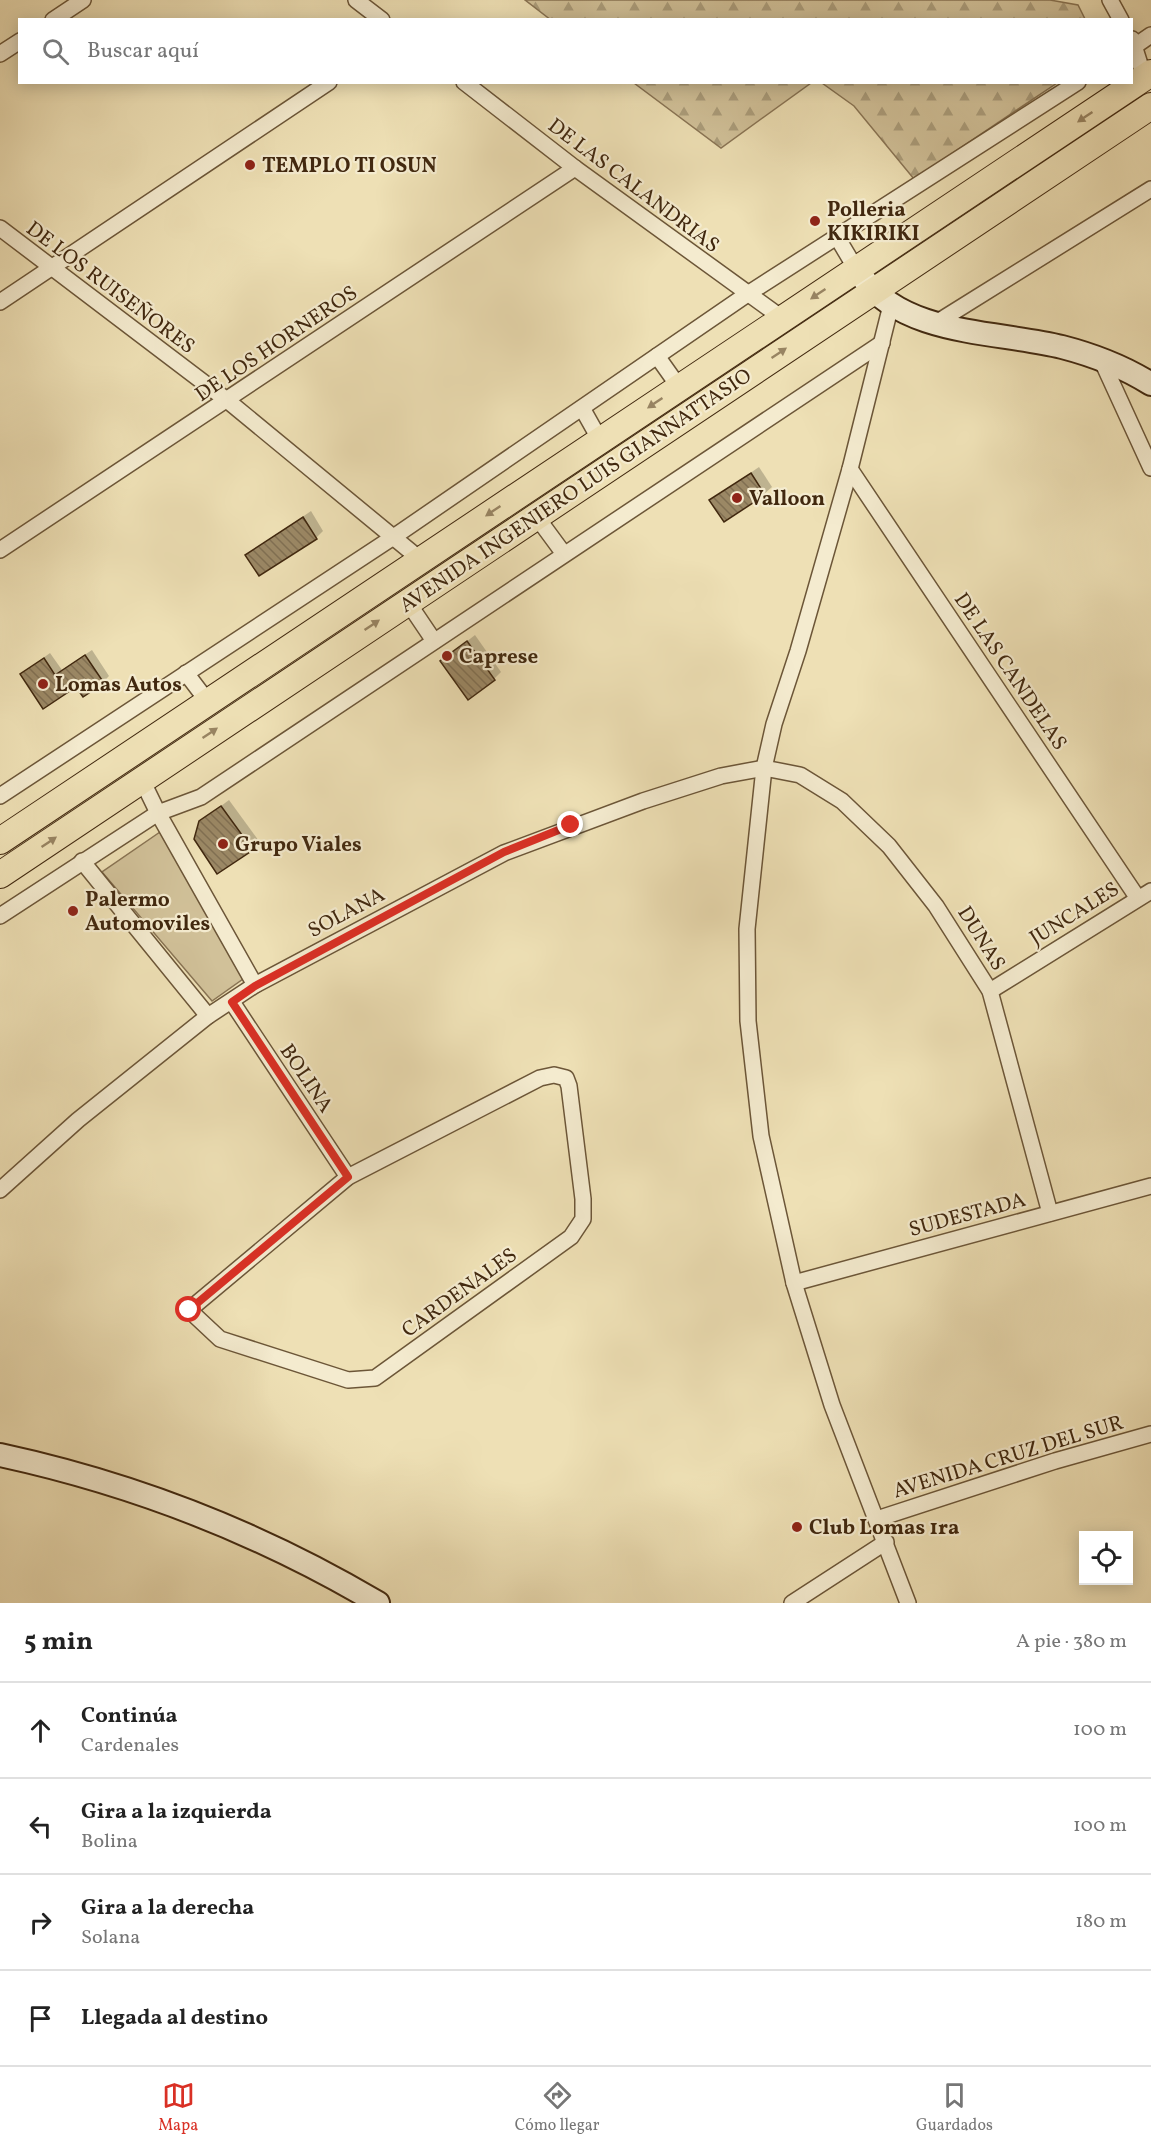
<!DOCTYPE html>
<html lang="es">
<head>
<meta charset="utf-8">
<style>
	body { margin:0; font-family:Vollkorn,serif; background:#f6f6f6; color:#222 }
	.controls { position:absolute; right:18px; bottom:18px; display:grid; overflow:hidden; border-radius:0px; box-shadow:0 3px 15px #0003 }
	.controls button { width:54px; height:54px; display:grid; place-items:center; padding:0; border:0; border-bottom:2px solid #e0e0e0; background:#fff; color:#222; font:30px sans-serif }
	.stop { position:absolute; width:18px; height:18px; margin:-14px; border:4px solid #d93025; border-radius:50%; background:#fff }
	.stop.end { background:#d93025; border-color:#fff; box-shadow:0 2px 6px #0008 }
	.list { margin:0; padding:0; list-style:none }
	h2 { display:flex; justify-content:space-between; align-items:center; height:78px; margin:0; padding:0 24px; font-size:26px }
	h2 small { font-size:20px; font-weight:400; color:#767676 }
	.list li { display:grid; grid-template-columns:39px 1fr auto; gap:18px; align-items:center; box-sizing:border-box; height:96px; padding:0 24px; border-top:2px solid #e0e0e0 }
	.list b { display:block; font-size:22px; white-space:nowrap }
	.list p { margin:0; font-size:20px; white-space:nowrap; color:#767676 }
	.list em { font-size:20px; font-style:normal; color:#767676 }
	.icon { flex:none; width:33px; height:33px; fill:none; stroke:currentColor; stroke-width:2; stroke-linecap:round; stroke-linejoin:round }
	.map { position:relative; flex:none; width:1151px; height:1603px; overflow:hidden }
	.search { position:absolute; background:#fff; box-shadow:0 3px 15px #0003; left:18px; right:18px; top:18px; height:66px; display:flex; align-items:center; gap:15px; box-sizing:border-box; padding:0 21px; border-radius:0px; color:#767676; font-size:22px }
	.sheet { height:462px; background:#fff }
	nav { display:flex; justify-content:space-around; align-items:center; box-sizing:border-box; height:84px; border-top:2px solid #e0e0e0; background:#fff; font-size:16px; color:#767676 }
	nav a { display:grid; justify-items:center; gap:3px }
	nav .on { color:#d93025 }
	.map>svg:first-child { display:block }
</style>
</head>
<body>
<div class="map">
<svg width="1151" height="1603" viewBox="0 0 1151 1603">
	<defs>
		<pattern id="forest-firs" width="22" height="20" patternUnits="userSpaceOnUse" patternTransform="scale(1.5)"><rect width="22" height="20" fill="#d1c199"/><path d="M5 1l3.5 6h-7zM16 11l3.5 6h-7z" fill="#ab9d7b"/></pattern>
		<pattern id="building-back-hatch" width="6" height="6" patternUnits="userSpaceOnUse" patternTransform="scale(1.5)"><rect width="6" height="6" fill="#9b8865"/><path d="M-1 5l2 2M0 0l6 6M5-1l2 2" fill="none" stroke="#806f52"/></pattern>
	</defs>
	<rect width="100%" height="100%" fill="#eee0b5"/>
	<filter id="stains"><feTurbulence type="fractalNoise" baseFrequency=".00333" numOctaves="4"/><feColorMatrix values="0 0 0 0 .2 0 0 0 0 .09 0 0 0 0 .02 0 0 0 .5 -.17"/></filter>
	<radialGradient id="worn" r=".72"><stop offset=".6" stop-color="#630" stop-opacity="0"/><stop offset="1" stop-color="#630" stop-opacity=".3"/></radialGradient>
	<!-- grass -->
	<polygon fill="#d1c199" stroke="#897454" stroke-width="1.5" points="160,832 243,979 212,1001 102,872"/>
	<!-- forest -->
	<g fill="url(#forest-firs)" stroke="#897454" stroke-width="1.5">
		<polygon points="525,0 1050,0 1078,5 1085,19 551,20"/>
		<polygon points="634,83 811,83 721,148"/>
		<polygon points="822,83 1057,83 914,179 854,106"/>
	</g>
	<!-- shadow -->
	<g fill="#0003">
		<polygon points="759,467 772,487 764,494 711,500"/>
		<polygon points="311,511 323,531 316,538 247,555"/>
		<polygon points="475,635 501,672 494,679 442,661"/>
		<polygon points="92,650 109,676 103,682 77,685 21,674 50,653 62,670"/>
		<polygon points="229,800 259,841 217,871 201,821"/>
	</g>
	<!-- building -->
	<g fill="url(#building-back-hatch)" stroke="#41280f" stroke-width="1.5">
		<polygon points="751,473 765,495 724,522 709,500"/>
		<polygon points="303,517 317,539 259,576 245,555"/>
		<polygon points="467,641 495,680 468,700 440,661"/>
		<polygon points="85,655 104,683 83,697 76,687 43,709 20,674 44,658 55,675"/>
		<polygon points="221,806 253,850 217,874 194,839 199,821"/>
	</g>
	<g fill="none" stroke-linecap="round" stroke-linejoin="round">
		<defs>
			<g id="street">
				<polyline points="356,0 382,20"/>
				<polyline points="1110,0 1121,20"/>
				<polyline points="53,20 83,0"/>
				<polyline points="1132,39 1144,77"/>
				<polyline points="1132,48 1151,35"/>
				<polyline points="0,54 20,41"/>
				<polyline points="464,82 575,168 782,318"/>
				<polyline points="0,228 228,401 421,560"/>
				<polyline points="837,237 856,269"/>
				<polyline points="0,302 329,82"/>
				<polyline points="891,305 850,469 798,651 774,724 764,768 747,929 748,1021 761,1136 794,1283 832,1405 908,1603"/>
				<polyline points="936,323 1151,189"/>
				<polyline points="657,356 679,387"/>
				<polyline points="1101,359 1151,468"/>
				<polyline points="582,408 600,440"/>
				<polyline points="850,469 1137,897"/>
				<polyline points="536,516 564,554"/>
				<polyline points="0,550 575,168"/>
				<polyline points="407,601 434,641"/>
				<polyline points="186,673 208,702"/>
				<polyline points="142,780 158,813 255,985"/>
				<polyline points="0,796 395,536 746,295 1078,82"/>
				<polyline points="82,861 208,1016"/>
				<polyline points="0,916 158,813 201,797 882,343"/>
				<polyline points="990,991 1151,891"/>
				<polyline points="232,1002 348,1177"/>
				<polygon points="554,1075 566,1078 569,1086 583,1199 583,1219 571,1237 375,1378 348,1380 220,1339 189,1310 348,1177 540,1078"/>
				<polyline points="0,1190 78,1120 208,1016 255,985 504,853 643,801 721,776 764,768 800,775 842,801 889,846 936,906 990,991 1050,1213"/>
				<polyline points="794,1283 1151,1186"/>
				<polyline points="877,1519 1055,1461 1151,1434"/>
				<polyline points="792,1603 886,1542"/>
			</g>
			<g id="secondary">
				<path d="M 863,278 C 905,336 998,331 1062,347 C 1093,355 1124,367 1151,384"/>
				<path d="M 0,1455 C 134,1484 260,1533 378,1603"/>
			</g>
			<g id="primary">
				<polyline points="0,841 1151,73"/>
				<polyline points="0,875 1151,106"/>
			</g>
		</defs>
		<!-- street casing -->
		<use href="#street" stroke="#6c5638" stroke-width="18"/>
		<!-- secondary casing -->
		<use href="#secondary" stroke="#41280f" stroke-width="26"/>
		<!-- primary casing -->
		<use href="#primary" stroke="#41280f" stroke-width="28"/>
		<!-- street -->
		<use href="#street" stroke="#f4ebcf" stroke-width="15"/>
		<!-- secondary -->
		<use href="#secondary" stroke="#f4ebcf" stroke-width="22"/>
		<!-- primary -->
		<use href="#primary" stroke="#eee0b5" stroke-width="26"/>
	</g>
	<!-- one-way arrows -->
	<defs><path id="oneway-solid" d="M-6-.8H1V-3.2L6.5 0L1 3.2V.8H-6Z" transform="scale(1.5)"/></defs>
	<g fill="#988462">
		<use href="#oneway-solid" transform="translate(1085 117) rotate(146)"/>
		<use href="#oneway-solid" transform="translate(818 294) rotate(146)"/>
		<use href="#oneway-solid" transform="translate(779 353) rotate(-34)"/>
		<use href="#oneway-solid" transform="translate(655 403) rotate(146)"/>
		<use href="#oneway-solid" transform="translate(493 511) rotate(146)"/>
		<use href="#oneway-solid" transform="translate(372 625) rotate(-34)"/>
		<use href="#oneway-solid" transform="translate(210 733) rotate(-34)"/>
		<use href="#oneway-solid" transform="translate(49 842) rotate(-34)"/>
	</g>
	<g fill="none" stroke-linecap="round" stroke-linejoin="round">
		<!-- route -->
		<polyline stroke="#d93025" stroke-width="8" points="189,1310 348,1177 232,1002 255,986 504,852 571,825"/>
	</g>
	<!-- markers -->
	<g fill="#8f2418" stroke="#f4ebcf" stroke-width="2">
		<circle cx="250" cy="165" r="6"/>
		<circle cx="815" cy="221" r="6"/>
		<circle cx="737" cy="498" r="6"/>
		<circle cx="447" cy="656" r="6"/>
		<circle cx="43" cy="684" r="6"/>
		<circle cx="223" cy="844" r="6"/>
		<circle cx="73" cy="911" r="6"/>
		<circle cx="797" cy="1527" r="6"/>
	</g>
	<g text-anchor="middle" stroke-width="4.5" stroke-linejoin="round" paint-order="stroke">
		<!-- poi labels -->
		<g font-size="21" font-weight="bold" fill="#41280f" stroke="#f4ebcf" text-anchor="start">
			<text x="262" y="172">TEMPLO TI OSUN</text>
			<text x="827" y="216">Polleria<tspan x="827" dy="24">KIKIRIKI</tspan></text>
			<text x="749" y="505">Valloon</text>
			<text x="459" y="663">Caprese</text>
			<text x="55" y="691">Lomas Autos</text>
			<text x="235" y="851">Grupo Viales</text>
			<text x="85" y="906">Palermo<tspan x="85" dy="24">Automoviles</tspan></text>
			<text x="809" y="1534">Club Lomas 1ra</text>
		</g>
		<!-- street labels -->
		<g font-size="21" fill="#41280f" stroke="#f4ebcf">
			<text transform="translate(634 185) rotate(37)" y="7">DE LAS CALANDRIAS</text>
			<text transform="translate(111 287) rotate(37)" y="7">DE LOS RUISEÑORES</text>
			<text transform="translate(276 343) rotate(-34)" y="7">DE LOS HORNEROS</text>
			<text transform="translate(575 490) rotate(-34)" y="7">AVENIDA INGENIERO LUIS GIANNATTASIO</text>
			<text transform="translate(1011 671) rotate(56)" y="7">DE LAS CANDELAS</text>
			<text transform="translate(346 912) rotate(-28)" y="7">SOLANA</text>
			<text transform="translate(1074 913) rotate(-32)" y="7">JUNCALES</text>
			<text transform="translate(982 938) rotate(58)" y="7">DUNAS</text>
			<text transform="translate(307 1078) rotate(56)" y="7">BOLINA</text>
			<text transform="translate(967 1214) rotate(-15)" y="7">SUDESTADA</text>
			<text transform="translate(459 1292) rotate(-36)" y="7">CARDENALES</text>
			<text transform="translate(1008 1456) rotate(-17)" y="7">AVENIDA CRUZ DEL SUR</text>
		</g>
	</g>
	<rect width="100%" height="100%" filter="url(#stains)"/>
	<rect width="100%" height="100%" fill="url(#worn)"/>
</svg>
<div class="controls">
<button><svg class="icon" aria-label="locate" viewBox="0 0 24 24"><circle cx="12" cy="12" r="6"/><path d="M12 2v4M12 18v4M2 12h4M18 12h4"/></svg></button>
</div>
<div class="stop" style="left:189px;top:1310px"></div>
<div class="stop end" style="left:571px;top:825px"></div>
<div class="search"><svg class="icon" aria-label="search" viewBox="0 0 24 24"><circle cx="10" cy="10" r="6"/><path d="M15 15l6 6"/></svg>Buscar aquí</div>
</div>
<section class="sheet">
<h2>5 min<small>A pie · 380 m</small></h2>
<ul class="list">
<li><svg class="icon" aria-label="ahead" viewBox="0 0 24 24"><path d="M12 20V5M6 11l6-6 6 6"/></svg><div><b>Continúa</b><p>Cardenales</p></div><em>100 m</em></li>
<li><svg class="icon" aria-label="left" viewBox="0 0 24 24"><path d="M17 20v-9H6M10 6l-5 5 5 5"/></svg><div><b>Gira a la izquierda</b><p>Bolina</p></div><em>100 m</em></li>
<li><svg class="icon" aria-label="right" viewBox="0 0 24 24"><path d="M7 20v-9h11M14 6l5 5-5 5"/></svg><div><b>Gira a la derecha</b><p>Solana</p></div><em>180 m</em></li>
<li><svg class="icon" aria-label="arrive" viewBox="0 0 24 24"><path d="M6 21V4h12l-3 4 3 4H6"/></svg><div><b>Llegada al destino</b></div></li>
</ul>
</section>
<nav>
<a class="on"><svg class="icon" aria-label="map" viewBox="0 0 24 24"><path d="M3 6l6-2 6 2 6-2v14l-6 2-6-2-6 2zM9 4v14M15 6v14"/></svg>Mapa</a>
<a><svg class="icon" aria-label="directions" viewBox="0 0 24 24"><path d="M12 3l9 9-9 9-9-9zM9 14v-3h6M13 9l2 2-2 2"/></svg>Cómo llegar</a>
<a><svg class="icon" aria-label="saved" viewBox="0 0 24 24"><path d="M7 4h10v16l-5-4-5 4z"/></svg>Guardados</a>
</nav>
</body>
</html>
